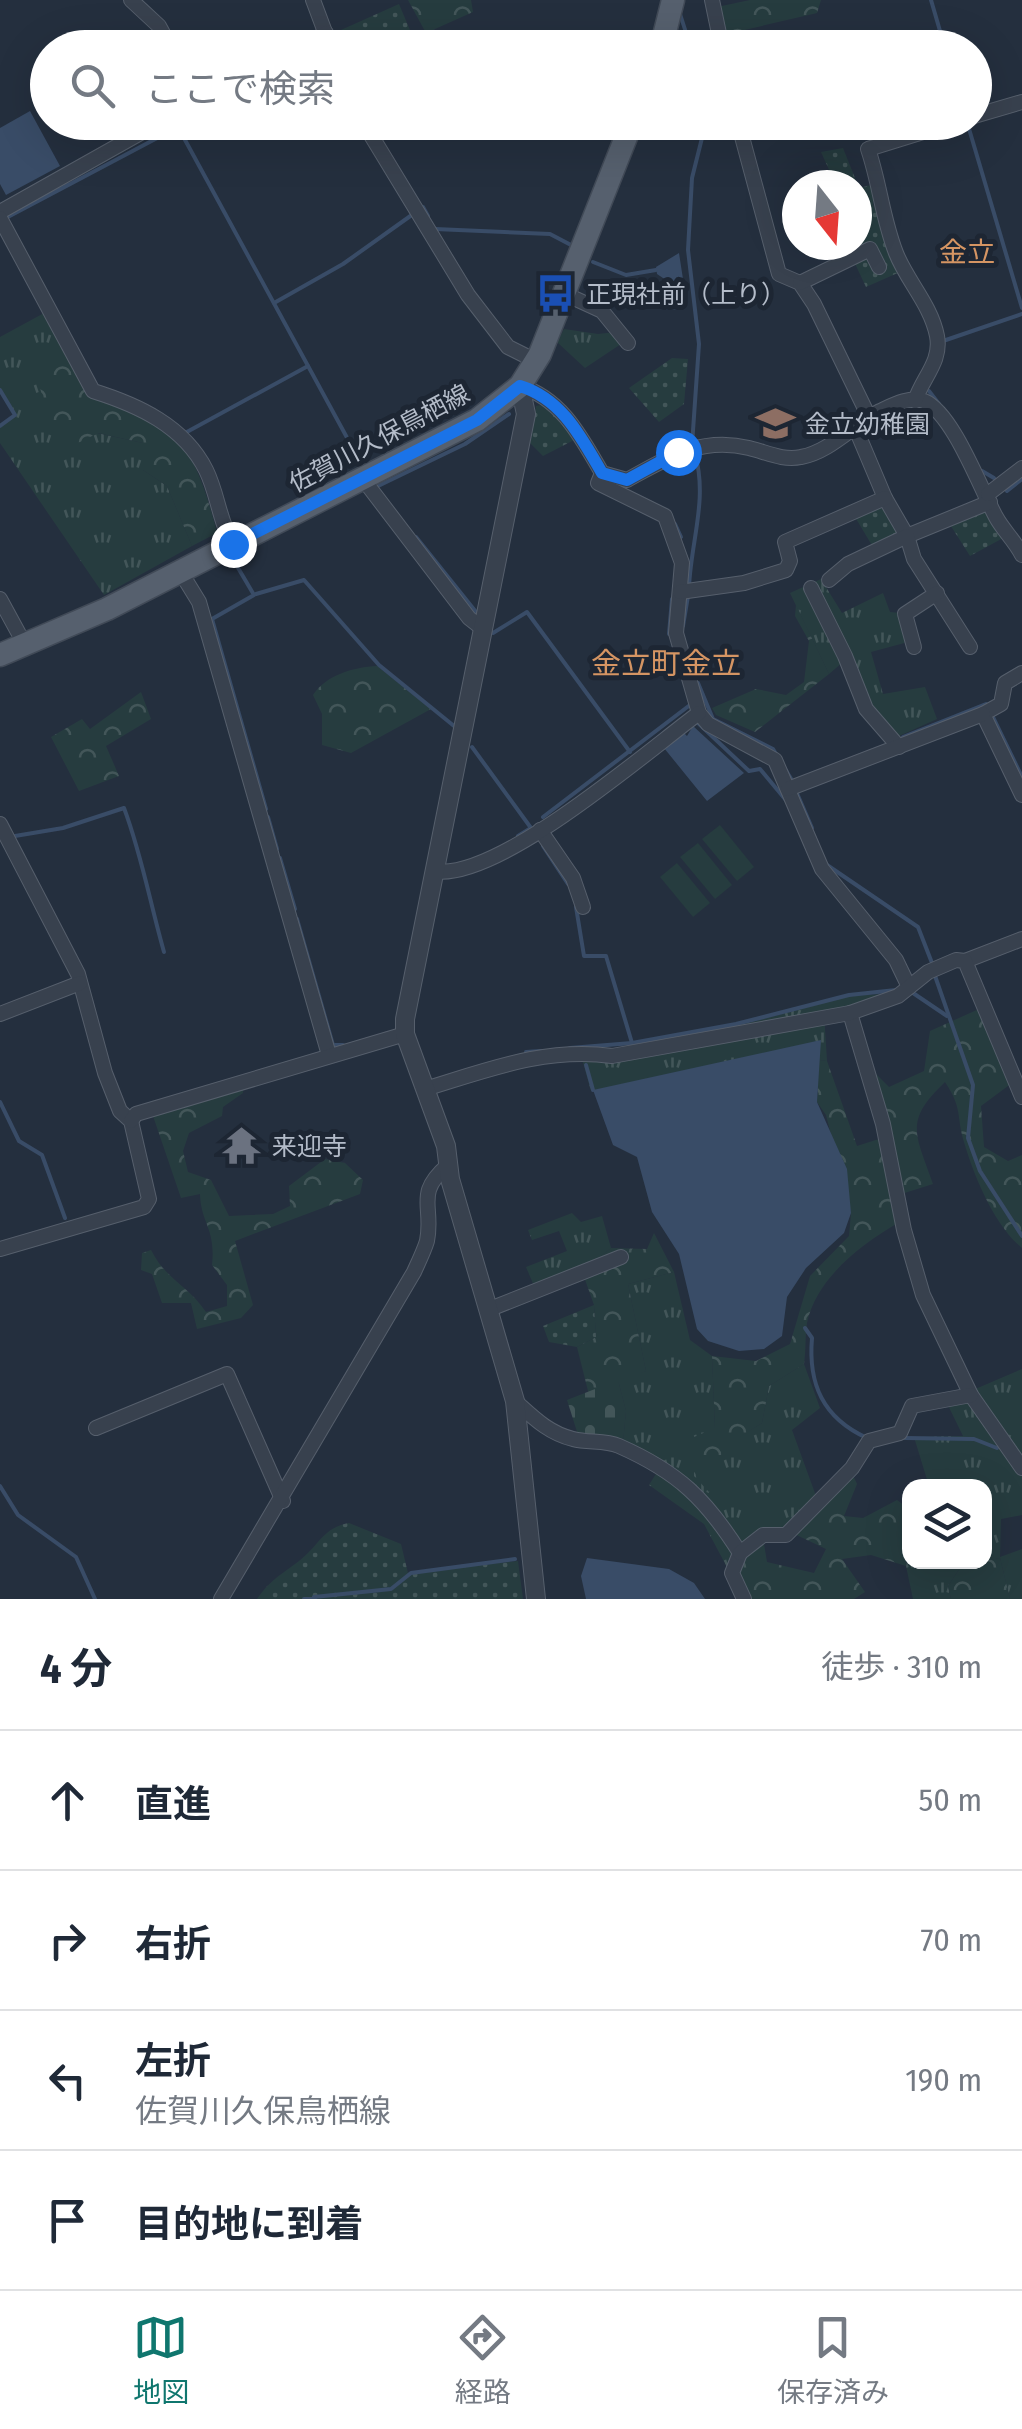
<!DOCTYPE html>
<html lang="ja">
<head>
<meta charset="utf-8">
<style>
	body { margin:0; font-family:"Fira Sans Condensed","Noto Sans JP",sans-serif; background:#f2f2f3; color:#1f2937 }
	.controls { position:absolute; right:30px; bottom:30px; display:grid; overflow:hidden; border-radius:20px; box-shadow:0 10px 40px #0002 }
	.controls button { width:90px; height:90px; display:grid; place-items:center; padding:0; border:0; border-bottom:2px solid #e0e1e3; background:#fff; color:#1f2937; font:50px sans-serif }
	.compass { position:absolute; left:782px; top:170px; width:90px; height:90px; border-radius:50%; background:#fff; box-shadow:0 10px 40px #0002; rotate:163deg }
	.stop { position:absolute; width:30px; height:30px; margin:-22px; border:8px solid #1a73e8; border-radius:50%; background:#fff }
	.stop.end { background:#1a73e8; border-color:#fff; box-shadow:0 2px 10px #0008 }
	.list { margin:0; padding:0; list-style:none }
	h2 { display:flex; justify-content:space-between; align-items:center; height:130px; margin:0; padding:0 40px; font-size:42px }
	h2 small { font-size:32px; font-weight:400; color:#747a83 }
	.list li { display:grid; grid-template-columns:65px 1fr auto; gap:30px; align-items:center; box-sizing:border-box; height:140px; padding:0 40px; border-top:2px solid #e0e1e3 }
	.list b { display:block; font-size:38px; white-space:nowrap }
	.list p { margin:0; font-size:32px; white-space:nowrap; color:#747a83 }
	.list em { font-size:32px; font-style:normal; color:#747a83 }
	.icon { flex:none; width:55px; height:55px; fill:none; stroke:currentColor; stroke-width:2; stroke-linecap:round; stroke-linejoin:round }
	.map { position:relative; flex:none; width:1022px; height:1599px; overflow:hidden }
	.search { position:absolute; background:#fff; box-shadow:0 10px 40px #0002; left:30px; right:30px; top:30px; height:110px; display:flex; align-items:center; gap:25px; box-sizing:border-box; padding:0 35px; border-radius:55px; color:#747a83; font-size:38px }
	.sheet { height:690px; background:#fff }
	nav { display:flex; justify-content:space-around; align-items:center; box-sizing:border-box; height:140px; border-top:2px solid #e0e1e3; background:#fff; font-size:28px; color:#747a83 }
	nav a { display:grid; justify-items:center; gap:5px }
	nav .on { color:#0f766e }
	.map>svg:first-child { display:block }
</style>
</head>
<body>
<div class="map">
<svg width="1022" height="1599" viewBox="0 0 1022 1599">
	<defs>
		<pattern id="grass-tufts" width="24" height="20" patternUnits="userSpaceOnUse" patternTransform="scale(2.5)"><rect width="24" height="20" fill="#263c3f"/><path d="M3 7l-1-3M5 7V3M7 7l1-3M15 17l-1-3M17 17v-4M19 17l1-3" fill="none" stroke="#435659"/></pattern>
		<pattern id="forest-crowns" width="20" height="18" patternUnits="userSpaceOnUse" patternTransform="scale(2.5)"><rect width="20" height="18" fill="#263c3f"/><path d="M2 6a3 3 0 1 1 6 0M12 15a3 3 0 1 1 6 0" fill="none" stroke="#435659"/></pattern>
		<pattern id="cemetery-stones" width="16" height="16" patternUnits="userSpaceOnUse" patternTransform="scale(2.5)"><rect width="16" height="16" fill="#263c3f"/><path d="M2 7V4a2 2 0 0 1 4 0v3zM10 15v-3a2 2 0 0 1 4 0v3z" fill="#435659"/></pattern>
		<pattern id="garden-dots" width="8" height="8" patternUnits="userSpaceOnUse" patternTransform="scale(2.5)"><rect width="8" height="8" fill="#263c3f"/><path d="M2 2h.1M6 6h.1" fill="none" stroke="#435659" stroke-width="1.8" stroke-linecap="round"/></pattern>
	</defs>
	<rect width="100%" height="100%" fill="#242f3e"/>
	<!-- grass -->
	<g fill="url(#grass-tufts)">
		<polygon points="46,312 69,356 97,433 143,443 143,470 167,486 192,546 104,595 0,443 0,426 15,415 0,390 0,337"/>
		<polygon points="564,329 598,334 616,332 624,342 585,368 557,342"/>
		<polygon points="821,579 842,613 883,593 890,612 900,613 908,642 871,652 883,694 925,687 937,719 890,740 843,662 829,674 790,593"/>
		<polygon points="898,993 824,1013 827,1061 819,1060 820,1041 591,1091 582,1059 615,1061 621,1047 736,1026 850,996"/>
		<polygon points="572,1213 581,1222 602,1216 611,1248 582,1271 535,1288 526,1267 567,1251 559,1231 532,1240 528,1230"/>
		<polygon points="674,1272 690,1340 712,1356 715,1429 721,1448 762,1423 769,1386 804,1364 820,1408 792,1430 816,1496 786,1530 762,1532 729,1571 704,1524 649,1485 659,1469 623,1443 626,1411 618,1380 646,1371 628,1284"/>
		<polygon points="1022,1369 1022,1515 1001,1519 1000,1557 1022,1549 1022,1599 1010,1599 1000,1558 985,1561 984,1486 929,1486 914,1437 963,1436 944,1397 966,1393"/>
		<polygon points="909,1551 910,1562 982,1562 962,1565 948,1586 951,1599 913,1599 906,1566"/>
	</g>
	<!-- forest -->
	<g fill="url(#forest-crowns)">
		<polygon points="408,0 471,0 473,12 426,33"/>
		<polygon points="750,0 821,0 817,13 723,35 717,7"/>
		<path d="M 69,356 L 93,396 C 107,399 127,401 140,408 C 190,435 204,482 217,533 L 192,546 L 167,486 L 143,470 L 143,443 L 98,433 L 74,445 L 51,426 L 35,371 Z"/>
		<polygon points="796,605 829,674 755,732 716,715 712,708 756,689 786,695 804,682 809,641 795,616"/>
		<path d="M 377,666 L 431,709 L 351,753 L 322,745 L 322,714 L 313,695 C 326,675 354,667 377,666 Z"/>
		<polygon points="141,692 151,719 106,746 119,776 79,791 51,737 82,719 90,729"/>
		<path d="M 979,1009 L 1012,1083 L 981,1106 L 984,1147 L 1008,1161 L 1022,1155 L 1022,1248 C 994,1225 974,1176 964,1142 C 956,1115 963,1109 945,1082 C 903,1122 916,1134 933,1184 L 895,1196 L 898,1223 C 861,1244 816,1279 807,1323 C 805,1336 806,1351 804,1364 L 769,1386 L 762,1423 L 721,1449 L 723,1480 L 709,1492 L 694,1476 L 694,1437 L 715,1428 L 712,1356 L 756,1361 L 790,1344 L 810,1276 L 849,1236 L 851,1213 L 826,1115 L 817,1102 L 819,1060 L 827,1061 L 857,1146 L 882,1138 L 869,1067 L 889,1087 L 924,1071 L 930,1031 Z"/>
		<path d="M 243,1086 L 243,1093 L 223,1107 L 222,1116 L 189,1133 L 183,1151 L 188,1172 L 211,1180 L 229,1216 L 273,1214 L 290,1206 L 289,1186 L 325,1159 L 345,1163 L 363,1180 L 360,1194 L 235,1241 L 253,1305 L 241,1318 L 197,1329 L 191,1303 L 162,1303 L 152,1274 L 141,1270 L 142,1253 L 151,1250 C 167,1281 187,1284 206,1312 L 227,1306 L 227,1285 L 212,1265 C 216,1228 201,1224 200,1194 L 181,1198 L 152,1113 Z"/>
		<polygon points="654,1233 674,1272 628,1284 646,1371 589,1395 577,1347 596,1337 594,1305 582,1271 611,1248 647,1249"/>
		<polygon points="849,1467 857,1484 844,1516 863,1518 897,1500 909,1509 906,1566 871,1555 842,1559 865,1592 854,1599 743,1599 729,1571 762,1532 767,1562 814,1573 826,1549 786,1530"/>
		<polygon points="1000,1558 1010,1599 951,1599 948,1586 962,1565"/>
	</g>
	<!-- cemetery -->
	<polygon fill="url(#cemetery-stones)" points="618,1380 626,1411 623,1443 579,1438 567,1400"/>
	<!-- park -->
	<g fill="#263c3f">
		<polygon points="720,825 754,867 737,881 702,839"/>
		<polygon points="698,843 732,885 715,899 680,857"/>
		<polygon points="677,863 710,903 693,917 660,877"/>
	</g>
	<!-- garden -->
	<g fill="url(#garden-dots)">
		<polygon points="399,4 415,42 403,47 338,47 332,34"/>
		<polygon points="843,148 859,188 875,184 873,204 900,272 866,287 850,253 840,258 835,245 857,245 857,185 836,185 821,152"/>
		<polygon points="672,358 688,359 684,404 659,422 629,388"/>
		<polygon points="547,404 578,438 543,456 530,443 536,406"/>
		<polygon points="884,502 903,535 873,547 855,517"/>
		<polygon points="987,506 1005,537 970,556 949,523"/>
		<polygon points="594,1305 596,1337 577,1347 549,1342 543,1326"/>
		<path d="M 349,1523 L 401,1544 L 408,1573 L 518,1561 L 523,1599 L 257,1599 C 271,1579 281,1575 299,1561 C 319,1546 322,1528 349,1523 Z"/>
	</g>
	<!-- water -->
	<g fill="#394c67">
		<polygon points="30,111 60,166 6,195 0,184 0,128"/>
		<polygon points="679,253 685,292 676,293 682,300 680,309 666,310 666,280 657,274 656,267"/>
		<polygon points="693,726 744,773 707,801 664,748 684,733 687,736"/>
		<polygon points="821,1040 817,1102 847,1169 851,1213 844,1233 806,1268 787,1297 782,1336 764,1349 739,1351 708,1341 697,1329 679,1254 652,1212 637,1157 613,1145 593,1090"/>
		<polygon points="587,1558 669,1569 694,1583 705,1599 586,1599 581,1576"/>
	</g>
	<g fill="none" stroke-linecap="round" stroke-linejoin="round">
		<!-- stream -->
		<g stroke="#394c67" stroke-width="4">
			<polyline points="931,0 945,48"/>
			<polyline points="680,14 691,48"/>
			<polyline points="967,122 1022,308"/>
			<polyline points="4,219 178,127 357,456"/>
			<polyline points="435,229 550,234 571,245"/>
			<polyline points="593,262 626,275 656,270"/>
			<polyline points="274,303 343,264 423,207 428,216"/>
			<polyline points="943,341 1022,314"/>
			<polyline points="0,390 15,415 0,426"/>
			<polyline points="929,391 939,404"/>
			<polyline points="185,433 308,366"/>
			<polyline points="692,445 699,344 688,250 692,178 706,122"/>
			<polyline points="982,471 994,478"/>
			<polyline points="376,487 465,444 509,414"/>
			<polyline points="1007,491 1022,479"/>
			<polyline points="675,524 681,537"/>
			<polyline points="416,537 476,612"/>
			<polyline points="234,561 254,595 212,619 266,809"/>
			<path d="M 689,587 C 691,541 708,499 695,454"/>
			<polyline points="256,594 304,580 379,665 454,726"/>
			<polyline points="683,626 688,596"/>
			<polyline points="493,633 527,612 630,752"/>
			<polyline points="669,634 672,599"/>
			<polyline points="698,683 713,719 773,749 793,782"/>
			<polyline points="993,717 1022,777"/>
			<polyline points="698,723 749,771 760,769 785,799"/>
			<polyline points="903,737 986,704"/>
			<polyline points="472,747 531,828 518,836"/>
			<polyline points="796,791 812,828"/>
			<polyline points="268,817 277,849"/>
			<polyline points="543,817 690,705"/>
			<path d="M 15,836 L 63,828 L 124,808 C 142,856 150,903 164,952"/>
			<polyline points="543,846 568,884"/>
			<polyline points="280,858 295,909"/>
			<polyline points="827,865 918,927 932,963"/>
			<polyline points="297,919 333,1045 343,1045"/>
			<polyline points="934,973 973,1085 968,1138 980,1171 1022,1236"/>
			<polyline points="913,993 947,1016"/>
			<polyline points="632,1043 736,1024 849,995 896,990"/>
			<polyline points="570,1048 632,1043 606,956 584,956 576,907"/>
			<polyline points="526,1052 541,1051"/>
			<polyline points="586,1065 593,1090"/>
			<polyline points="0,1102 19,1141 42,1155 65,1218"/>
			<path d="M 805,1328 L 812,1338 C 808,1384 823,1418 867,1438"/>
			<polyline points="905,1438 974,1439 997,1448"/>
			<polyline points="0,1486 18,1515 76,1557 95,1599"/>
			<polyline points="314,1597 391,1589 411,1573 515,1559"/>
			<polyline points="304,1599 315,1599"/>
		</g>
		<defs>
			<g id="minor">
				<polyline points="131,0 159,26 171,48"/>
				<polyline points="313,0 331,48"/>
				<polyline points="712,0 722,48"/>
				<polyline points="299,48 326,33"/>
				<polyline points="974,116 1022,102"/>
				<polyline points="363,122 468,295 508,347 536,361"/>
				<polyline points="738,122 779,274 800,283 814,304 869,417"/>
				<polyline points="0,212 160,122"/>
				<path d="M 0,218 L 93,391 C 138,405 184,426 206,470 C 218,494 219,521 233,544"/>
				<polyline points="800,283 870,249 879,267"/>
				<polyline points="565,294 602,311 628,343"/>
				<path d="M 520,386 C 562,399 581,437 602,473 L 627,480 C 667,458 701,436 749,448 C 766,452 783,461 801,457 C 830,452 854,424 880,411 C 893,405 910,396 924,401 C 953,413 981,490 996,517 C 1003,530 1015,541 1022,555"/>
				<path d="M 915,401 C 922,378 942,362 937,336 C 931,305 907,281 896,253 C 882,217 880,184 868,149 L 955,122"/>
				<polyline points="855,427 885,498 907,536 990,502"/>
				<polyline points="602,473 598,483 665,516 682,563 676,633 699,713 708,724 775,760 822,869 896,960 909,987"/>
				<polyline points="363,479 469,618 483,629"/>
				<polyline points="988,494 1022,468"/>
				<polyline points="180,571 199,602 329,1055"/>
				<polyline points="829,580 848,564 907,536 914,559 970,647"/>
				<polyline points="811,588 845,656 866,709 899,747"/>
				<polyline points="680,592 744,583 786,570 790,561 785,542 885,498"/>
				<polyline points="0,599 25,645"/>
				<polyline points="914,647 905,614 937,593"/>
				<polyline points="1022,673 1005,683 1001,704 983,714 1022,795"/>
				<polyline points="788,789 983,714"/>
				<polyline points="0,824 78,974 105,1073 120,1111 131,1121 149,1199 144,1207 0,1249"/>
				<polyline points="540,830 573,878 583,907"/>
				<path d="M 434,871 C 497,882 645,753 699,713"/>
				<polyline points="965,961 1022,939"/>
				<polyline points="850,1013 883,1124 904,1230 923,1295 971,1395 1022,1468"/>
				<polyline points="0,1014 80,983"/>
				<path d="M 425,1089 C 488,1070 545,1047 612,1056 L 850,1013 L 898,996 L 928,972 L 956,960 L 965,961 L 1022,1097"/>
				<polyline points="131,1121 136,1114 405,1034"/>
				<polyline points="490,1309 621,1257"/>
				<path d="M 515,1401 C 533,1417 548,1433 573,1439 C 588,1443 605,1440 619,1446 C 678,1472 706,1499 740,1553 L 732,1573 L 744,1599"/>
				<polyline points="96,1428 227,1374 283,1501"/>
				<polyline points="740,1553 763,1535 786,1535 852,1468 869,1441 900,1433 912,1406 971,1395"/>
				<path d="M 221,1599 L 414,1272 C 418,1263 424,1251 427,1241 C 434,1206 414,1194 448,1165"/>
			</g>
			<polyline id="tertiary" points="520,386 526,414 405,1019 405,1034 446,1146 450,1179 515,1401 536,1599"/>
			<g id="primary">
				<polyline points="661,48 673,0"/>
				<polyline points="0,655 107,609 477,420 520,386 540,354 632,122"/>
			</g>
		</defs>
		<!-- minor casing -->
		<use href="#minor" stroke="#565f6c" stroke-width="16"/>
		<!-- tertiary casing -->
		<use href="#tertiary" stroke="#565f6c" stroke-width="20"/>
		<!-- primary casing -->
		<use href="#primary" stroke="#414a57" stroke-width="25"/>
		<!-- minor -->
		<use href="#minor" stroke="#38414e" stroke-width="14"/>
		<!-- tertiary -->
		<use href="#tertiary" stroke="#38414e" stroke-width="18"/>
		<!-- primary -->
		<use href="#primary" stroke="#56606e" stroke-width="22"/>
	</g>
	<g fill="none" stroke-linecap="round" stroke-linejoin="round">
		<!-- route -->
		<path stroke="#1a73e8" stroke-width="12" d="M 233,544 L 477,420 L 520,386 C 562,399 581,437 602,473 L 627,480 L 678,452"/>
	</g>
	<!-- icons -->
	<defs>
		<symbol id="bus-bare" viewBox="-9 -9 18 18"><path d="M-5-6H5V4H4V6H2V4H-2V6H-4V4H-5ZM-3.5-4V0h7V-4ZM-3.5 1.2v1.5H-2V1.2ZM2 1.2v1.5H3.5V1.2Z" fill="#1a4fb4" stroke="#1d2633" stroke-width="2.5" paint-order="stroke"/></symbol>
		<symbol id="school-bare" viewBox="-9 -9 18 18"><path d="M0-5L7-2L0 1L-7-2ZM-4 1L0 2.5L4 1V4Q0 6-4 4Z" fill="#8d6e63" stroke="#1d2633" stroke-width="2.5" paint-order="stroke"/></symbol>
		<symbol id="temple-bare" viewBox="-9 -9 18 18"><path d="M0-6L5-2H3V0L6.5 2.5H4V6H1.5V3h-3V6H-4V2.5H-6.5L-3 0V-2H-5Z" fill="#6b7280" stroke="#1d2633" stroke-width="2.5" paint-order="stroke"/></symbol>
	</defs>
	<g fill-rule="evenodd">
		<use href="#bus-bare" x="528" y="266" width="55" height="55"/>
		<use href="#school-bare" x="748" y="396" width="55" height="55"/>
		<use href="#temple-bare" x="214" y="1118" width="55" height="55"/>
	</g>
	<g text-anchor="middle" stroke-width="10" stroke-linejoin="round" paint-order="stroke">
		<!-- poi labels -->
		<g font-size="25" fill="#b4bcc9" stroke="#1d2633" text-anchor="start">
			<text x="586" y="303">正現社前（上り）</text>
			<text x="805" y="433">金立幼稚園</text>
			<text x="272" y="1155">来迎寺</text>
		</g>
		<!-- street labels -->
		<g font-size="25" fill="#b4bcc9" stroke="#1d2633">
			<text transform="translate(379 438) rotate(-28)" y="9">佐賀川久保鳥栖線</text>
		</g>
		<!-- neighbourhood labels -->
		<g font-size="28" fill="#d59563" stroke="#1d2633">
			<text x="967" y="262">金立</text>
		</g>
		<!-- quarter labels -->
		<g font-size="30" fill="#d59563" stroke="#1d2633">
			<text x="666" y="674">金立町金立</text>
		</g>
	</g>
</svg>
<div class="controls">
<button><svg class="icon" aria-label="layers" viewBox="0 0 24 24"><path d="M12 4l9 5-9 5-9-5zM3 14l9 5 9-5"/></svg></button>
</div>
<svg class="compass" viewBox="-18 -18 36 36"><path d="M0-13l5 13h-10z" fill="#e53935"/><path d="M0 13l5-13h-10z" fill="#747a83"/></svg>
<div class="stop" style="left:678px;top:452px"></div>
<div class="stop end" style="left:233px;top:544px"></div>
<div class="search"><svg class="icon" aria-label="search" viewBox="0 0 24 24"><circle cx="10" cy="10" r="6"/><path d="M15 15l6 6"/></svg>ここで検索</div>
</div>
<section class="sheet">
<h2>4 分<small>徒歩 · 310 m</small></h2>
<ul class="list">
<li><svg class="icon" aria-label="ahead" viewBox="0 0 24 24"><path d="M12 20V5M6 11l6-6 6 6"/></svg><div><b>直進</b></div><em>50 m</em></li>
<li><svg class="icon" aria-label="right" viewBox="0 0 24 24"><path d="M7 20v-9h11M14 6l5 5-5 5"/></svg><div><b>右折</b></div><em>70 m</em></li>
<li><svg class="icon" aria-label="left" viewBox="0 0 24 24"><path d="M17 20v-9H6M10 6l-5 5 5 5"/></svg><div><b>左折</b><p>佐賀川久保鳥栖線</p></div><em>190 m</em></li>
<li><svg class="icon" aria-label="arrive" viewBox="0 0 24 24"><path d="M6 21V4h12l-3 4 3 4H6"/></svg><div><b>目的地に到着</b></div></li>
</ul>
</section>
<nav>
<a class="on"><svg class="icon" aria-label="map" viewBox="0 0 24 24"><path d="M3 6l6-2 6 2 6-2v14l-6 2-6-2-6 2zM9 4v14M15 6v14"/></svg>地図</a>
<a><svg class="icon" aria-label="directions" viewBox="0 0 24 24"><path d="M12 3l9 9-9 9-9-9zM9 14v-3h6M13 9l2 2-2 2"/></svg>経路</a>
<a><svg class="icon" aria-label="saved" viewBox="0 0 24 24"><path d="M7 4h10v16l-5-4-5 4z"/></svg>保存済み</a>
</nav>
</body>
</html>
